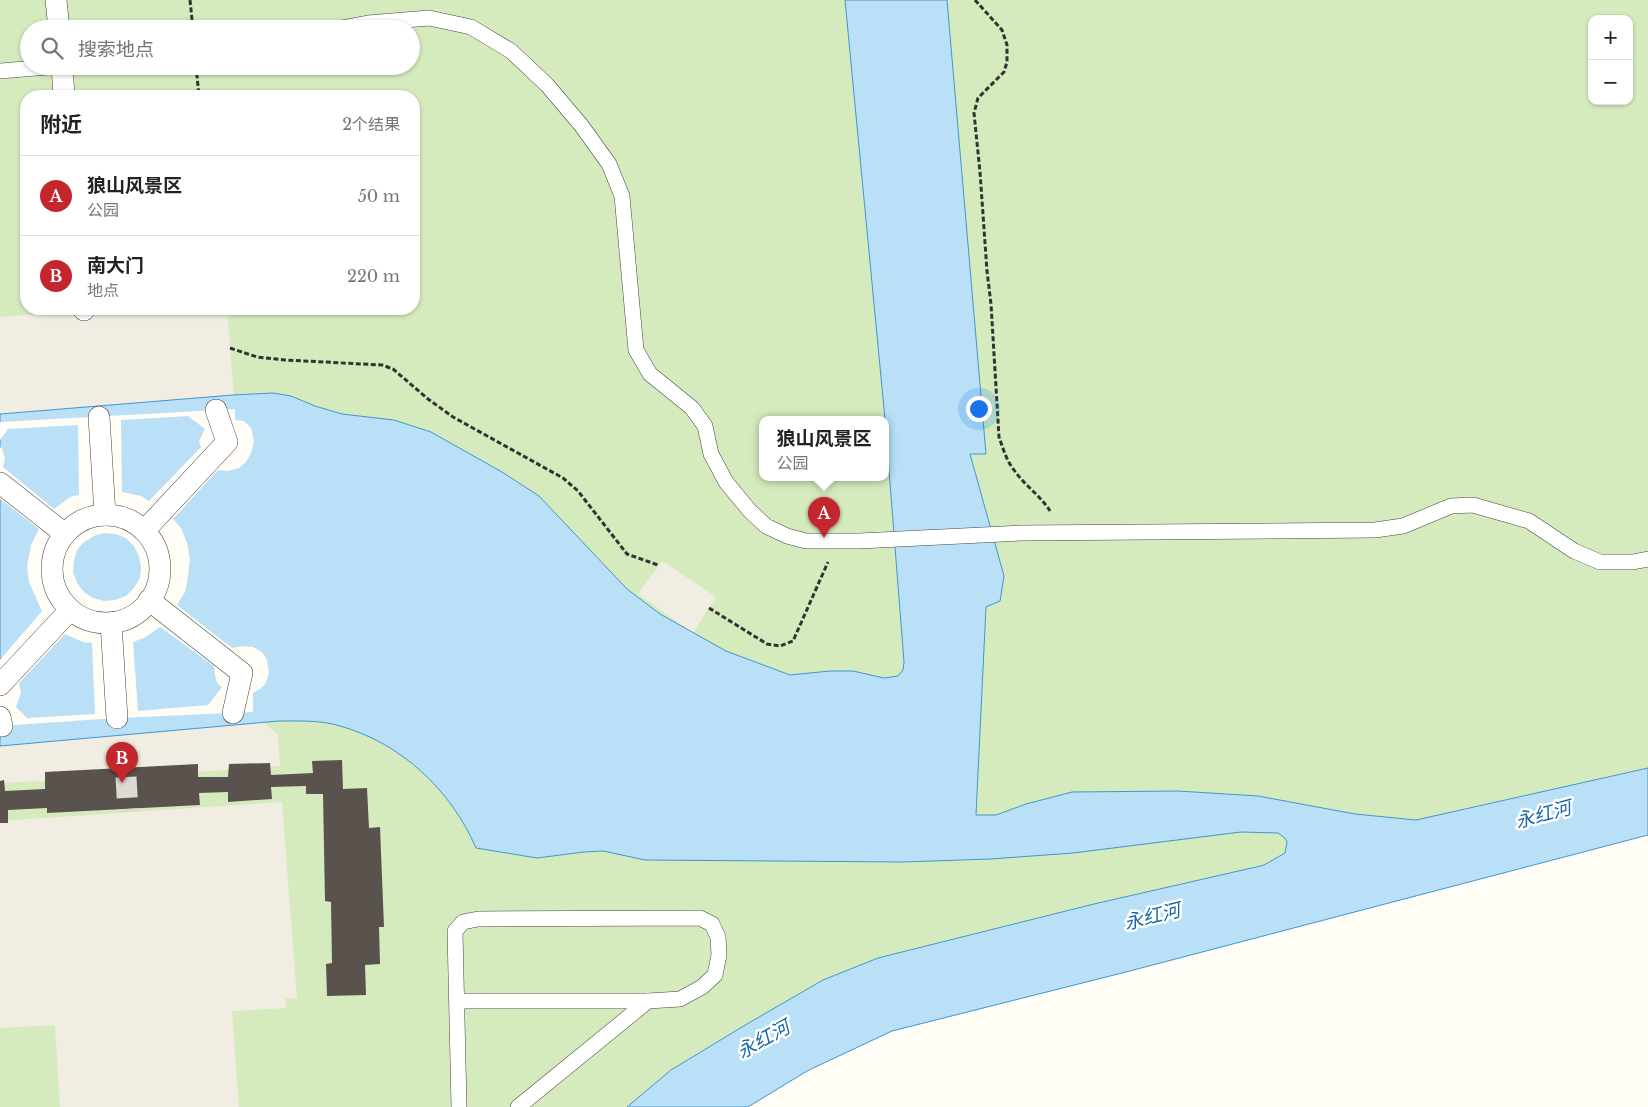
<!DOCTYPE html>
<html lang="zh">
<head>
<meta charset="utf-8">
<style>
	body { margin:0; font-family:"Libre Baskerville","Noto Sans SC",serif; background:#f6f6f6; color:#222 }
	.controls { position:absolute; right:15px; top:15px; display:grid; overflow:hidden; border-radius:10px; box-shadow:0 1px 4px #0004 }
	.controls button { width:45px; height:45px; display:grid; place-items:center; padding:0; border:0; border-bottom:1px solid #e0e0e0; background:#fff; color:#222; font:25px sans-serif }
	.you { position:absolute; left:978px; top:408px; width:18px; height:18px; margin:-12px; border:4px solid #fff; border-radius:50%; background:#1a73e8; box-shadow:0 0 0 8px #1a73e833 }
	.badge { display:grid; place-items:center; width:32px; height:32px; border-radius:50%; background:#c4262e; color:#fff; font-size:16px; font-weight:700 }
	.pin { position:absolute; translate:-50% -41px; filter:drop-shadow(0 1px 2px #0008) }
	.pin::after { content:''; position:absolute; top:26px; width:18px; height:15px; background:inherit; clip-path:polygon(0 0,100% 0,50% 100%) }
	.popup { position:absolute; left:759px; top:416px; width:130px; height:65px; box-sizing:border-box; display:grid; place-content:center; border-radius:10px; background:#fff; filter:drop-shadow(0 1px 4px #0005); font-size:16px; white-space:nowrap; color:#767676 }
	.popup b { font-size:19px; color:#222 }
	.popup::after { content:''; position:absolute; left:50%; top:100%; margin-left:-10px; border:10px solid transparent; border-top-color:#fff }
	.list { margin:0; padding:0; list-style:none }
	h2 { display:flex; justify-content:space-between; align-items:center; height:65px; margin:0; padding:0 20px; font-size:21px }
	h2 small { font-size:16px; font-weight:400; color:#767676 }
	.list li { display:grid; grid-template-columns:32px 1fr auto; gap:15px; align-items:center; box-sizing:border-box; height:80px; padding:0 20px; border-top:1px solid #e0e0e0 }
	.list b { display:block; font-size:19px; white-space:nowrap }
	.list p { margin:0; font-size:16px; white-space:nowrap; color:#767676 }
	.list em { font-size:16px; font-style:normal; color:#767676 }
	.icon { flex:none; width:28px; height:28px; fill:none; stroke:currentColor; stroke-width:2; stroke-linecap:round; stroke-linejoin:round }
	.map { position:relative; flex:none; width:1648px; height:1107px; overflow:hidden }
	.search { position:absolute; background:#fff; box-shadow:0 1px 4px #0004; left:20px; top:20px; width:400px; height:55px; display:flex; align-items:center; gap:12px; box-sizing:border-box; padding:0 18px; border-radius:28px; color:#767676; font-size:19px }
	.panel { position:absolute; background:#fff; box-shadow:0 1px 4px #0004; left:20px; top:90px; width:400px; height:225px; border-radius:20px }
	.map>svg:first-child { display:block }
</style>
</head>
<body>
<div class="map">
<svg width="1648" height="1107" viewBox="0 0 1648 1107">
	<rect width="100%" height="100%" fill="#fffdf5"/>
	<!-- green -->
	<path fill="#d5ebbd" fill-rule="evenodd" d="M 0,0 L 1648,0 L 1648,768 L 1416,820 L 1256,867 L 1094,904 L 878,958 L 823,980 L 747,1024 L 671,1070 L 627,1107 L 0,1107 ZM 1592,19 L 1629,19 L 1629,101 L 1592,101 ZM 29,29 L 411,29 L 411,66 L 29,66 ZM 26,96 L 414,96 L 414,309 L 26,309 ZM 763,419 L 885,419 L 885,477 L 763,477 Z"/>
	<!-- plaza -->
	<g fill="#f1ede2">
		<polygon points="105,309 227,309 235,409 0,422 0,317"/>
		<polygon points="662,561 716,597 693,633 638,594"/>
		<polygon points="253,712 278,735 280,766 126,777 0,783 0,726"/>
		<polygon points="282,802 297,998 285,999 286,1008 232,1011 239,1107 60,1107 55,1025 0,1028 0,821"/>
	</g>
	<!-- water -->
	<path fill="#b9e0f7" stroke="#3f96cf" d="M 845,0 L 947,0 L 986,454 L 970,454 L 1004,576 L 1000,601 L 986,607 L 976,815 L 996,815 L 1026,804 L 1072,792 L 1178,791 L 1258,796 L 1355,814 L 1416,820 L 1648,768 L 1648,835 L 1126,972 L 892,1031 L 807,1071 L 748,1107 L 627,1107 L 671,1070 L 747,1024 L 823,980 L 878,958 L 1094,904 L 1256,867 L 1264,865 L 1285,853 L 1287,842 L 1285,838 L 1278,833 L 1241,832 L 1073,853 L 991,859 L 903,862 L 645,860 L 603,851 L 584,852 L 537,858 L 476,848 C 451,790 401,743 340,726 C 321,720 299,721 279,721 L 0,746 L 0,414 L 233,395 L 273,393 L 291,396 L 315,406 L 342,414 L 394,420 L 431,432 L 502,472 L 539,496 L 627,589 L 660,614 L 726,651 L 790,675 L 830,671 L 853,671 L 884,678 L 898,676 L 903,670 L 904,662 L 885,419 Z"/>
	<!-- pier -->
	<path fill="#fffdf5" fill-rule="evenodd" d="M 235,409 L 235,420 L 244,421 L 251,428 L 254,442 L 251,453 L 246,462 L 239,468 L 228,471 L 218,470 L 173,519 L 181,528 L 187,543 L 190,559 L 188,577 L 185,592 L 177,605 L 232,648 L 242,646 L 253,647 L 262,652 L 267,660 L 269,672 L 266,683 L 260,689 L 253,693 L 253,712 L 117,718 L 0,726 L 0,660 L 42,611 L 29,582 L 27,566 L 31,545 L 39,529 L 0,499 L 0,447 L 2,449 L 5,458 L 3,467 L 54,509 L 70,497 L 79,495 L 78,425 L 8,429 L 0,440 L 0,422 ZM 188,416 L 205,429 L 199,441 L 201,447 L 149,501 L 141,496 L 122,492 L 121,420 ZM 104,533 L 115,534 L 126,538 L 134,546 L 139,556 L 141,567 L 140,578 L 134,588 L 126,596 L 115,600 L 104,601 L 93,598 L 84,592 L 77,583 L 73,572 L 74,561 L 77,550 L 84,542 L 94,536 ZM 160,627 L 214,666 L 215,676 L 217,683 L 222,687 L 208,705 L 138,711 L 133,642 L 144,638 ZM 65,634 L 83,642 L 92,643 L 95,714 L 27,718 L 16,707 L 21,693 L 19,683 Z"/>
	<!-- building -->
	<polygon fill="#5a524d" points="342,760 343,789 367,788 369,828 380,827 384,927 379,927 380,964 365,965 366,995 327,996 326,964 332,963 331,902 325,901 323,794 306,794 306,786 271,787 272,799 228,802 228,792 199,793 200,805 47,813 47,808 8,810 8,823 0,823 0,781 4,780 5,791 45,789 45,772 198,764 198,777 228,777 229,764 270,763 271,775 313,773 312,761"/>
	<g fill="none" stroke-linecap="round" stroke-linejoin="round">
		<!-- pedestrian-tunnel -->
		<polyline stroke="#dbdad3" stroke-width="21" stroke-dasharray="21 11" stroke-linecap="butt" points="126,777 128,812"/>
		<defs>
			<g id="service">
				<polyline points="336,29 368,23 429,18 471,27 511,51 547,85 581,125 609,164 622,196 636,350 650,374 692,408 705,426 711,454 726,482 749,510 766,526 787,536 806,541 859,541 1022,533 1375,530 1403,526 1451,506 1473,505 1529,521 1574,551 1600,562 1633,562 1648,559"/>
				<polyline points="0,71 60,66"/>
				<polyline points="457,1001 648,1001"/>
				<polyline points="459,1107 455,931 463,922 478,919 700,918 712,924 718,937 719,955 715,975 702,987 680,999 648,1001 518,1107"/>
			</g>
			<g id="pedestrian">
				<polyline points="56,0 59,29"/>
				<polyline points="62,66 64,96"/>
				<polyline points="83,309 84,310"/>
				<polyline points="99,417 105,515"/>
				<polyline points="0,483 65,534"/>
				<circle cx="106" cy="569" r="54"/>
				<polyline points="144,531 227,442 216,410"/>
				<polyline points="149,600 242,673 233,713"/>
				<polyline points="111,623 117,718"/>
				<polyline points="0,685 70,610"/>
				<polyline points="0,717 2,726"/>
			</g>
		</defs>
		<!-- service casing -->
		<use href="#service" stroke="#444" stroke-width="16"/>
		<!-- pedestrian casing -->
		<use href="#pedestrian" stroke="#444" stroke-width="22"/>
		<!-- path -->
		<g stroke="#333" stroke-width="3" stroke-dasharray="5 2.5" stroke-linecap="butt">
			<polyline points="190,0 193,29"/>
			<path d="M 975,0 L 1002,30 L 1007,45 L 1007,62 L 1004,72 L 978,98 L 974,113 L 980,172 L 987,271 L 991,304 L 999,437 C 1003,448 1006,460 1014,470 C 1024,485 1040,495 1050,511"/>
			<polyline points="196,66 199,96"/>
			<polyline points="230,348 257,357 285,360 382,365 393,369 428,399 453,417 563,478 578,491 627,554 658,565"/>
			<polyline points="709,608 767,644 780,646 793,641 828,562"/>
		</g>
		<!-- service -->
		<use href="#service" stroke="#fff" stroke-width="15"/>
		<!-- pedestrian -->
		<use href="#pedestrian" stroke="#fff" stroke-width="21"/>
	</g>
	<g text-anchor="middle" stroke-width="5" stroke-linejoin="round" paint-order="stroke">
		<!-- water labels -->
		<g font-size="19" font-style="italic" fill="#1768a6" stroke="#fff">
			<text transform="translate(1543 814) rotate(-15)" y="7">永红河</text>
			<text transform="translate(1152 916) rotate(-14)" y="7">永红河</text>
			<text transform="translate(763 1039) rotate(-29)" y="7">永红河</text>
		</g>
	</g>
</svg>
<div class="controls">
<button>+</button>
<button>−</button>
</div>
<div class="you"></div>
<div class="pin badge" style="left:824px;top:538px">A</div>
<div class="popup"><b>狼山风景区</b>公园</div>
<div class="pin badge" style="left:122px;top:783px">B</div>
<div class="search"><svg class="icon" aria-label="search" viewBox="0 0 24 24"><circle cx="10" cy="10" r="6"/><path d="M15 15l6 6"/></svg>搜索地点</div>
<section class="panel">
<h2>附近<small>2个结果</small></h2>
<ul class="list">
<li><span class="badge">A</span><div><b>狼山风景区</b><p>公园</p></div><em>50 m</em></li>
<li><span class="badge">B</span><div><b>南大门</b><p>地点</p></div><em>220 m</em></li>
</ul>
</section>
</div>
</body>
</html>
